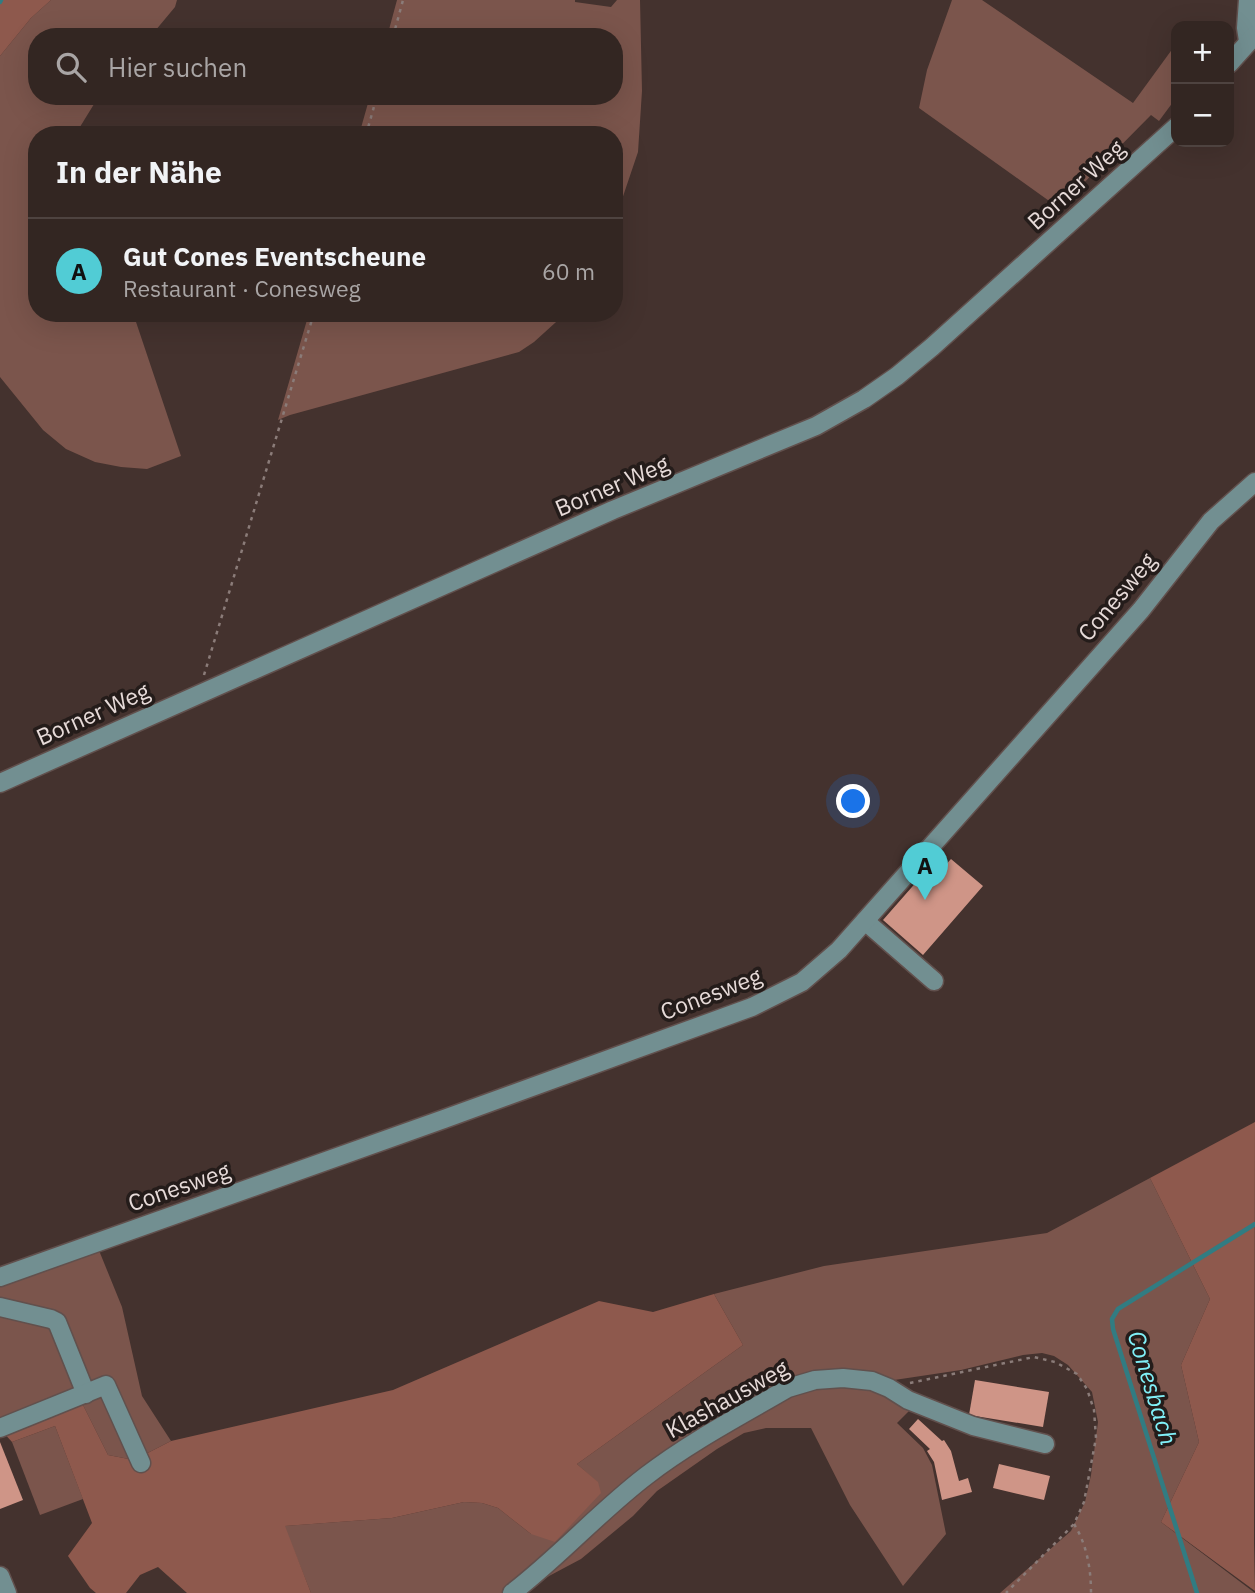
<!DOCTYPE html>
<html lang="de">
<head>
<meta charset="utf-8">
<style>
	body { margin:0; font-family:"IBM Plex Sans",sans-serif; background:#3e322f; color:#f1f3f6 }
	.controls { position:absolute; right:21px; top:21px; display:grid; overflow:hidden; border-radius:14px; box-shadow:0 7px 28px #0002 }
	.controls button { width:63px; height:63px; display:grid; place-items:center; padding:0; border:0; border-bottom:2px solid #4e4340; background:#332622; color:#f1f3f6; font:35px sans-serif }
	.you { position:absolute; left:854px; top:802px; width:24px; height:24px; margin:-18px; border:5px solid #fff; border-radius:50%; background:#1a73e8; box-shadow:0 0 0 10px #1a73e833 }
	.badge { display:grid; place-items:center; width:46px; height:46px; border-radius:50%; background:#51ccd5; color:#111; font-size:23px; font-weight:700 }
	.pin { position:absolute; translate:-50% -58px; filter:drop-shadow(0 2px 4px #0008) }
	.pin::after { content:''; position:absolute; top:37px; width:24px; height:21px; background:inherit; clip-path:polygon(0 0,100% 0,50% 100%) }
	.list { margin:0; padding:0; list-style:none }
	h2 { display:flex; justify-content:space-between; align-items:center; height:91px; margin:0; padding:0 28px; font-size:30px }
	h2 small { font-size:23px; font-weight:400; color:#a9a5a5 }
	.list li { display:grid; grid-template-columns:46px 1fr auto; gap:21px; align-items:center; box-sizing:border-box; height:105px; padding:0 28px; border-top:2px solid #4e4340 }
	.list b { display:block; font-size:26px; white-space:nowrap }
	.list p { margin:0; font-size:23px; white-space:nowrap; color:#a9a5a5 }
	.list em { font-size:23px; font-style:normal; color:#a9a5a5 }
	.icon { flex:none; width:38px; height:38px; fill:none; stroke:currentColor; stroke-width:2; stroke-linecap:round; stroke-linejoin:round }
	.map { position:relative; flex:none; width:1255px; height:1593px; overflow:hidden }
	.search { position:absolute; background:#332622; box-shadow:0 7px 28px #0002; left:28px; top:28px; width:595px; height:77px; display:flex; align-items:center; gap:18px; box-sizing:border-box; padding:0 24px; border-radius:28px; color:#a9a5a5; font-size:26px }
	.panel { position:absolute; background:#332622; box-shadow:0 7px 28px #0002; left:28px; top:126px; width:595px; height:196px; border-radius:28px }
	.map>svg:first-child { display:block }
</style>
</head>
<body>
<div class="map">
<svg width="1255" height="1593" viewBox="0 0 1255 1593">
	<rect width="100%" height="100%" fill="#44322e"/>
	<!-- green -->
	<g fill="#7b554c">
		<polygon points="51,0 177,0 175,7 150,37 37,37 37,96 99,96 75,135 37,135 37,313 133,313 181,456 147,469 121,467 95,462 66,449 43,430 0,377 0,56 31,18"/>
		<polygon points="397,0 575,0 575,2 611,7 617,0 640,0 642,91 638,152 614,223 614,135 359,135 370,96 614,96 614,37 387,37"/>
		<polygon points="952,0 982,0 1133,103 1176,44 1176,98 1159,121 1151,115 1059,208 919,108 927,70"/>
		<polygon points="309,313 566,313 534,342 519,352 290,415 278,420"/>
		<polygon points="1150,1178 1210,1299 1181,1365 1199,1442 1161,1522 1255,1593 1000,1593 1071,1531 1085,1502 1091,1475 1098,1422 1092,1392 1068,1365 1054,1356 1042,1353 1023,1355 961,1370 881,1382 815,1378 676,1452 510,1593 311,1593 284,1526 392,1518 464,1502 482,1503 498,1508 531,1534 597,1482 577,1464 743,1345 714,1294 824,1266 1047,1233"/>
		<polygon points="98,1248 122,1307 142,1396 171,1441 134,1460 108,1455 80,1399 0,1427 0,1283"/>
		<polygon points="871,1382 913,1407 897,1423 923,1448 932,1465 946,1534 903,1586 850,1505 811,1428 766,1428 744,1433 717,1449 657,1491 633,1516 581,1559 534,1584 645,1478 790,1390"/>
		<polygon points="55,1426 83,1499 40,1515 12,1442"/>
	</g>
	<!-- forest -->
	<g fill="#8e594d">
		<polygon points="0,0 51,0 31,18 0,56"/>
		<polygon points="1255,1122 1254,1543 1255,1591 1161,1522 1199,1442 1181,1365 1210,1299 1150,1178"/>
		<polygon points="714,1294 743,1345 577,1464 598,1482 601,1493 555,1542 531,1534 498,1508 482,1503 464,1502 392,1518 285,1526 311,1593 187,1593 158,1567 140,1575 126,1593 96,1593 90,1588 68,1556 92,1523 55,1426 12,1442 1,1430 80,1399 108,1455 134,1460 171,1441 393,1390 599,1301 653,1312"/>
	</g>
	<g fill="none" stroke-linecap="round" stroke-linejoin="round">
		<!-- stream -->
		<g stroke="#317c82" stroke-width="4.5">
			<polyline points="0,2 1,0"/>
			<polyline points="1197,1593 1113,1329 1112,1319 1118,1309 1255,1224"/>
		</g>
	</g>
	<!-- building -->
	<g fill="#cf9587">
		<polygon points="951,859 983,886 923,955 883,920 933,863 941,870"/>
		<polygon points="975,1380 1049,1392 1043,1427 969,1415"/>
		<polygon points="918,1419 942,1441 944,1440 951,1451 959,1481 968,1478 972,1492 942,1500 934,1462 927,1451 930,1449 909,1429"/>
		<polygon points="0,1442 23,1500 0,1509"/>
		<polygon points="999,1464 1050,1476 1044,1500 993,1488"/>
	</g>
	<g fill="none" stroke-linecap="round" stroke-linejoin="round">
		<defs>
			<g id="minor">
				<polyline points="1248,41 1246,28 1248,0"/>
				<polyline points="1229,64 1255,35"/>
				<polyline points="0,783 613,510 816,426 864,399 897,376 932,347 1176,127"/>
				<polyline points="865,921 934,981"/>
				<polyline points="0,1277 444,1119 752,1007 802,982 839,950 1141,610 1211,521 1255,482"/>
				<polyline points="0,1307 51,1319 57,1322 86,1394"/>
				<polyline points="0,1428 106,1385 141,1463"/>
				<polyline points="0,1576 7,1593"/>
				<path d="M 512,1593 C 559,1557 599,1512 646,1476 C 690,1442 740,1416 788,1388 L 815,1380 L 843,1378 L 872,1381 L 889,1388 L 908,1400 L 973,1426 L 1045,1444"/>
			</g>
		</defs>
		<!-- minor casing -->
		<use href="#minor" stroke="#61504d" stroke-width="21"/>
		<!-- path -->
		<g stroke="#8b7c79" stroke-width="2.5" stroke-dasharray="3.5 5" stroke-linecap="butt">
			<polyline points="393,37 403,0"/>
			<polyline points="366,135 377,96"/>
			<polyline points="204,675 314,313"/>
			<polyline points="910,1383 1034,1357 1055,1362 1077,1374 1087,1389 1094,1410 1096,1438 1084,1502 1074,1524 1006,1593"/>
			<path d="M 1074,1524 C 1087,1545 1091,1569 1091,1593"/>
		</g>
		<!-- minor -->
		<use href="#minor" stroke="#728f91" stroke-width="18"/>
	</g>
	<g text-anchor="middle" stroke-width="7" stroke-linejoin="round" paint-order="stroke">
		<!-- street labels -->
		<g font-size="23" fill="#e7dbd9" stroke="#241c1a">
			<text transform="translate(1076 185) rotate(-42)" y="8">Borner Weg</text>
			<text transform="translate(612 486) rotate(-23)" y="8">Borner Weg</text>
			<text transform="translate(1117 597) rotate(-50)" y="8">Conesweg</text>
			<text transform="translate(93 714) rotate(-24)" y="8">Borner Weg</text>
			<text transform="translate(711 994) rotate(-21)" y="8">Conesweg</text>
			<text transform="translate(179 1187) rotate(-19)" y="8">Conesweg</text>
			<text transform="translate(727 1399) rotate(-29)" y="8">Klashausweg</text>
		</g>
		<!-- water labels -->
		<g font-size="24" font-style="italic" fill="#80f0f8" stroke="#241c1a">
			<text transform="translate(1152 1388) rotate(73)" y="8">Conesbach</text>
		</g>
	</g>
</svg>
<div class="controls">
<button>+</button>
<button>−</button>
</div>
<div class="you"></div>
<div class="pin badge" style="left:925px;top:900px">A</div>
<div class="search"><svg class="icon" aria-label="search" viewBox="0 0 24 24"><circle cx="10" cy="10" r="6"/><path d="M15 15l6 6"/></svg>Hier suchen</div>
<section class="panel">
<h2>In der Nähe<small></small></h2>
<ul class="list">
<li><span class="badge">A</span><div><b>Gut Cones Eventscheune</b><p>Restaurant · Conesweg</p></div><em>60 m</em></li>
</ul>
</section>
</div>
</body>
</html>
